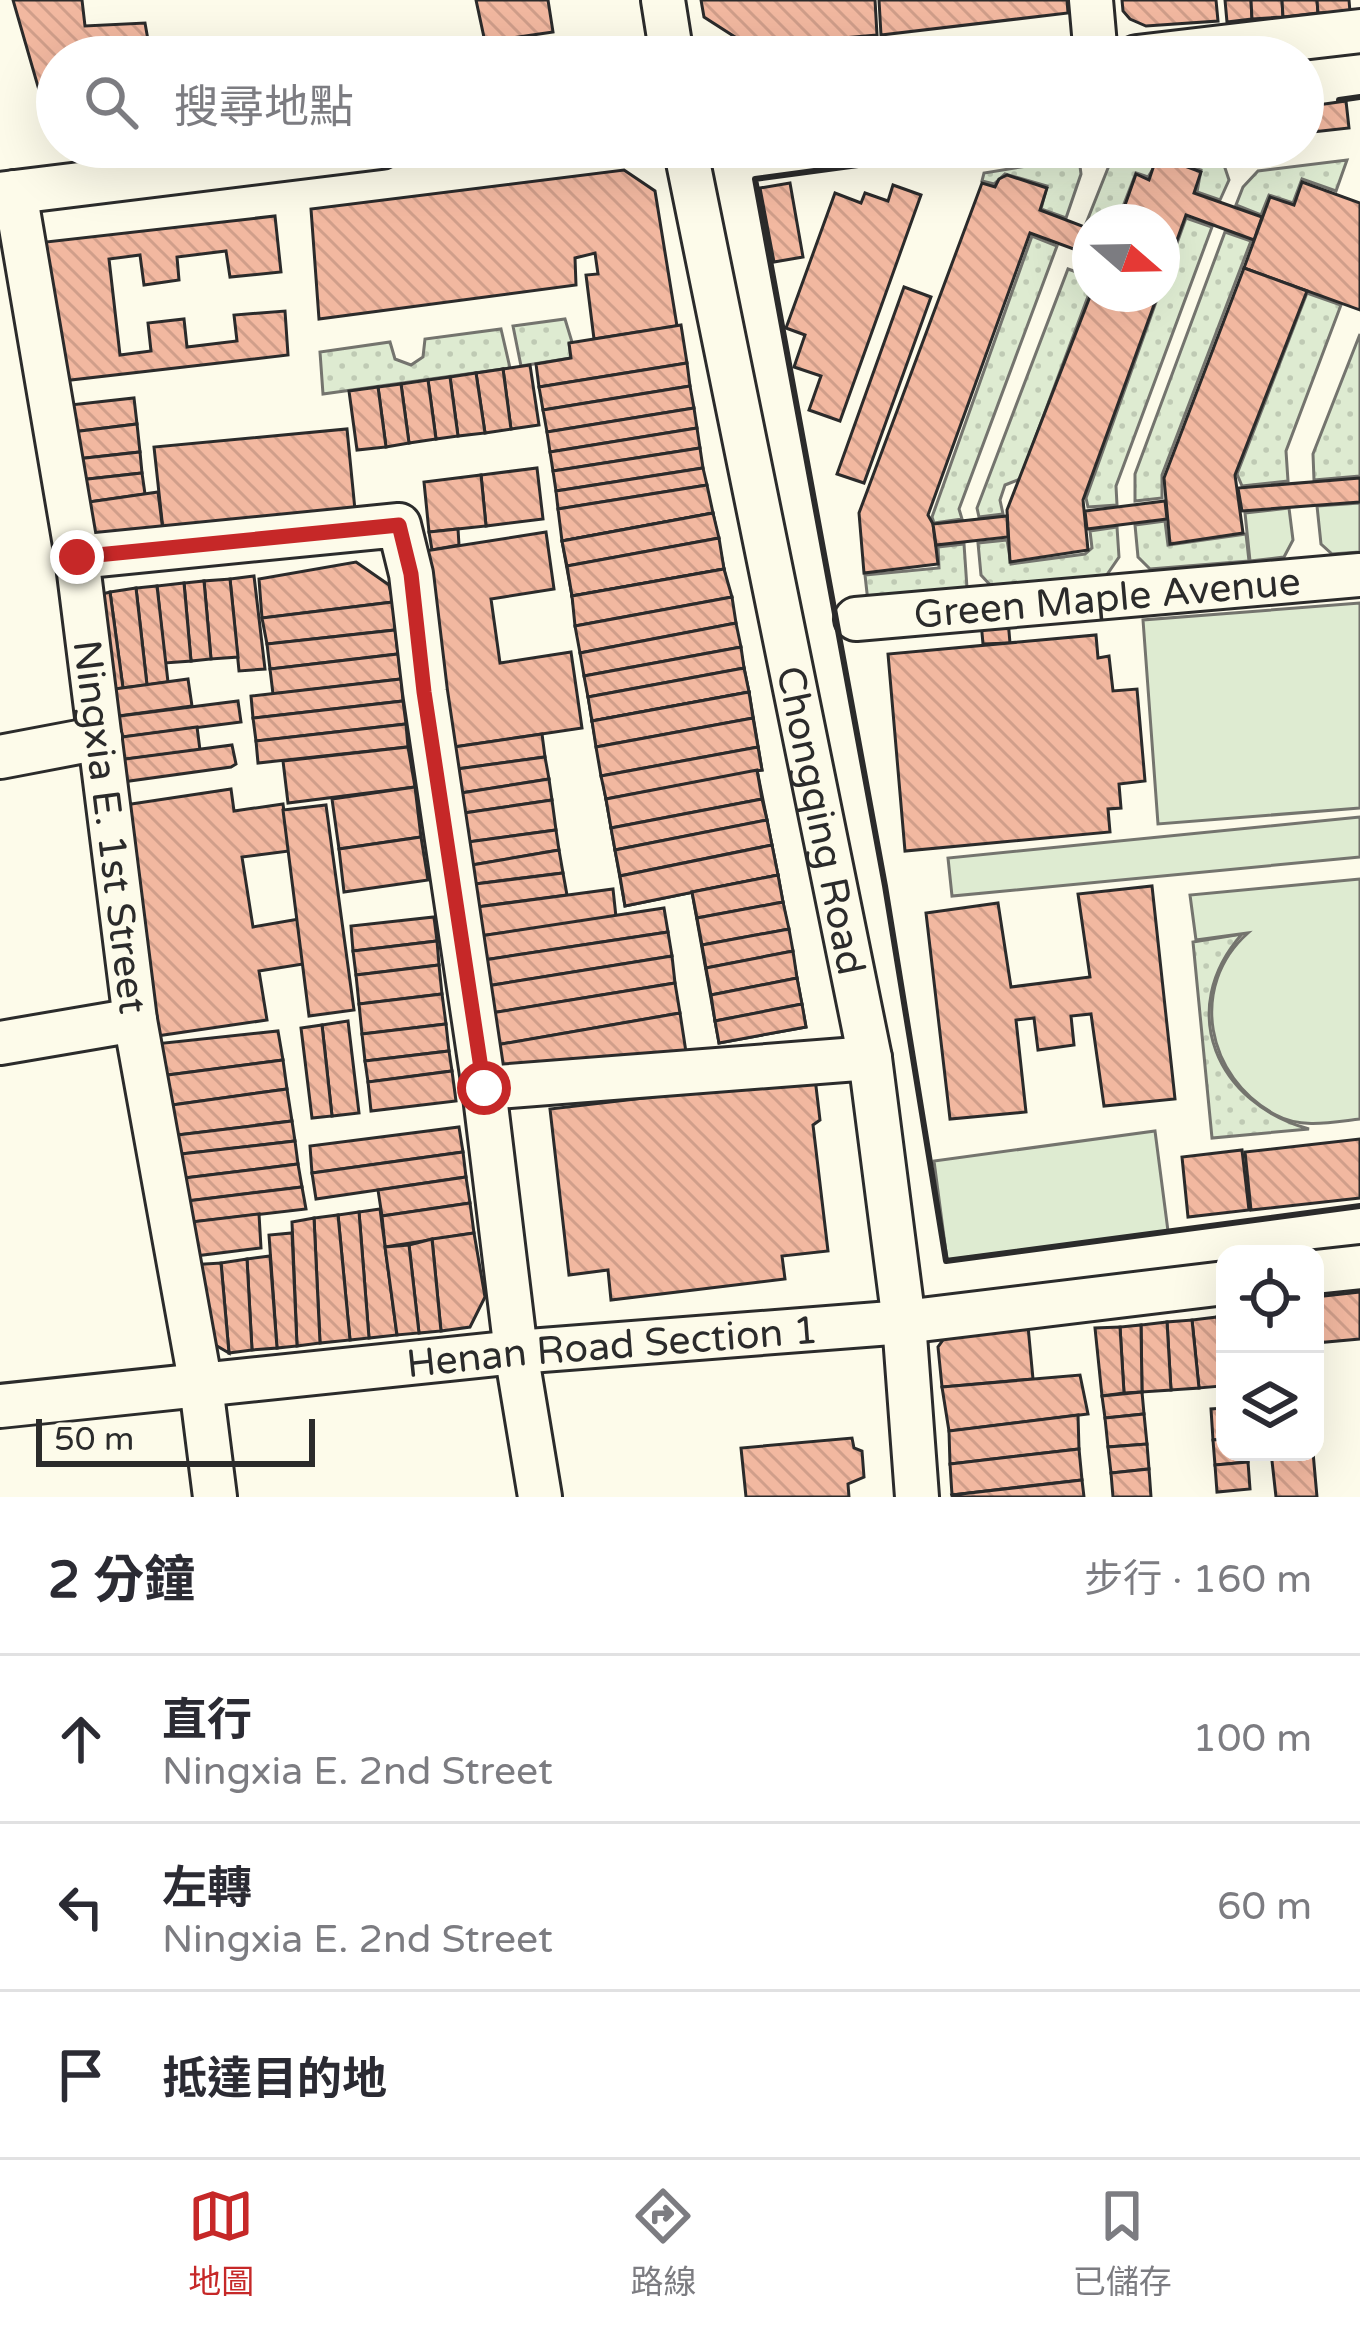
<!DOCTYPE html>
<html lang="zh-TW">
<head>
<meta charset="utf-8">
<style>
	body { margin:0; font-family:"Varela Round","Noto Sans TC",sans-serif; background:#f2f2f3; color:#2b2b33 }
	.controls { position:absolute; right:36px; bottom:36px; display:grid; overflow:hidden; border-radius:24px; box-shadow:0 12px 48px #0002 }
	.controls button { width:108px; height:108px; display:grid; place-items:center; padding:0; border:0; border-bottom:3px solid #e1e1e2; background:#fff; color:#2b2b33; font:60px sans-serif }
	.compass { position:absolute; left:1072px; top:204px; width:108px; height:108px; border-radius:50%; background:#fff; box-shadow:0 12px 48px #0002; rotate:110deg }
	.scale { position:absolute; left:36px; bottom:30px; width:279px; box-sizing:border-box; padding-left:12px; border:6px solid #2b2b2b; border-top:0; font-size:33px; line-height:42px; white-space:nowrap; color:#2b2b2b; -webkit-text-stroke:9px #fdfbea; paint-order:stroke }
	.stop { position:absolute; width:36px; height:36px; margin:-27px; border:9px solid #c62828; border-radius:50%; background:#fff }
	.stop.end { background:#c62828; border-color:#fff; box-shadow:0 3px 12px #0008 }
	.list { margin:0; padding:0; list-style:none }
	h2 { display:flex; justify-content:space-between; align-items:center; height:156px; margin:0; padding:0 48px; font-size:51px }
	h2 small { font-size:39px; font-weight:400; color:#7c7c81 }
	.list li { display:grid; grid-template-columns:78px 1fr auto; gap:36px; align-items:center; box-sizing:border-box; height:168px; padding:0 48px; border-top:3px solid #e1e1e2 }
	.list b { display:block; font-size:45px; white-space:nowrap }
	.list p { margin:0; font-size:39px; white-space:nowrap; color:#7c7c81 }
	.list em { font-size:39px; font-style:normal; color:#7c7c81 }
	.icon { flex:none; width:66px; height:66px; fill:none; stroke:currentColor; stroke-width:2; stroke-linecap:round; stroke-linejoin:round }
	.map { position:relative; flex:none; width:1360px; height:1497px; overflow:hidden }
	.search { position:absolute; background:#fff; box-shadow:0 12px 48px #0002; left:36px; right:36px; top:36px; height:132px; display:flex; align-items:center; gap:30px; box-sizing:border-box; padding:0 42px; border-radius:66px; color:#7c7c81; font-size:45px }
	.sheet { height:660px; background:#fff }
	nav { display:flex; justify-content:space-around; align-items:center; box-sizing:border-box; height:168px; border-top:3px solid #e1e1e2; background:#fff; font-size:33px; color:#7c7c81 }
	nav a { display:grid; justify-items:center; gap:6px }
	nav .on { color:#c62828 }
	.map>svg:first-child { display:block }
</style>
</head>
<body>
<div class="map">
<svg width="1360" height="1497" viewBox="0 0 1360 1497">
	<defs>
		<pattern id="grass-dots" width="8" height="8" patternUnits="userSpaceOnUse" patternTransform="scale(3)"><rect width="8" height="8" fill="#deebd1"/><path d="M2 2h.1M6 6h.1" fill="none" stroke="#bfcab4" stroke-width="1.8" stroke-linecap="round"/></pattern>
		<pattern id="building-back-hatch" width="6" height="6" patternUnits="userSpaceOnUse" patternTransform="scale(3)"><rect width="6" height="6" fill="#f2b8a0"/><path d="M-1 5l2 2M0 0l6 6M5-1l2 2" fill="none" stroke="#d09e8a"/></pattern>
	</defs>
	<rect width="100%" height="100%" fill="#fdfbea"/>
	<!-- grass -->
	<g fill="url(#grass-dots)" stroke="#74746e" stroke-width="3">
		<polygon points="1182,148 1221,156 1229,180 1220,200 1197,192 1201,170 1160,158 1148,177 1136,173 1117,222 1085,226 1112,158"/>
		<polygon points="1071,159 1080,166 1081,174 1066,218 1041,209 1047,186 1005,174 994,184 982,181 984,173"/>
		<polygon points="1347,160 1336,191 1302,179 1293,203 1269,195 1261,215 1236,205 1243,187 1258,171"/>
		<polygon points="1186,218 1212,227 1116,486 1117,505 1088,507 1086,498"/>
		<polygon points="1225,232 1251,241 1162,475 1162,498 1135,501 1135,474"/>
		<polygon points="1032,236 1057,246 959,509 962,519 934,523 932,517"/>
		<polygon points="1090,263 1090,291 1020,479 1005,485 1000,500 1003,514 979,517 977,508 1068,269 1085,275"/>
		<polygon points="1307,293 1341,305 1286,451 1288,481 1242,486 1237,474"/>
		<polygon points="565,319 572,342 569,344 571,358 521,366 513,326"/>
		<polygon points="501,329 510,368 323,394 320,352 390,342 395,359 411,365 423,357 425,339"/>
		<polygon points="1360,334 1360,476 1314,480 1313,454"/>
		<polygon points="1165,521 1168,545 1246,534 1249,561 1150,569 1138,557 1135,525"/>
		<polygon points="1117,527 1119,557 1106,576 992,587 981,575 978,543 1007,540 1011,564 1085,554 1092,548 1090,531"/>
		<polygon points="964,544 967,588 954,594 868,602 865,575 939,568 938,547"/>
		<path d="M 1242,934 C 1175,1010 1217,1104 1309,1129 L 1212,1138 L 1193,942 Z"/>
	</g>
	<!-- park -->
	<g fill="#deebd1" stroke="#74746e" stroke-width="3">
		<polygon points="1360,503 1360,552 1332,554 1321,544 1317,506"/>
		<polygon points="1289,508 1293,540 1284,557 1250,561 1245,513"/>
		<polygon points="1360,603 1360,808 1158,824 1143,620"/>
		<polygon points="1360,817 1360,857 952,896 948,858"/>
		<path d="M 1360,879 L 1360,1119 C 1333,1122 1301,1129 1276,1115 C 1206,1078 1188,986 1248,933 L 1196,940 L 1190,895 Z"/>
		<polygon points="1155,1131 1168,1231 947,1260 934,1161"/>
	</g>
	<!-- building -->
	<g fill="url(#building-back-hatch)" stroke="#2b2b2b" stroke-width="3">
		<polygon points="13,0 82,0 85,26 145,23 151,57 57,57 57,93 41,97"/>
		<polygon points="476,0 548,0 553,32 485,42"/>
		<polygon points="701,0 875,0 877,35 749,46 704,17"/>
		<polygon points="879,0 1067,0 1068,13 881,35"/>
		<polygon points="1122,0 1216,0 1218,21 1146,26 1130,19 1123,11"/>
		<polygon points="1225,0 1251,0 1252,19 1227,22"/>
		<polygon points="1251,0 1282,0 1283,17 1252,19"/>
		<polygon points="1282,0 1317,0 1318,13 1283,17"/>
		<polygon points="1317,0 1349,0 1350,12 1318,13"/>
		<polygon points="1346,101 1349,128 1303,133 1303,107"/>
		<polygon points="1166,159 1201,172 1194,193 1262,217 1254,240 1186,215 1162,282 1162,222 1119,222 1136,174 1149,180 1154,165"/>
		<polygon points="624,170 655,191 677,326 594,339 586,275 598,274 595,253 575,258 576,285 319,319 311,209"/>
		<polygon points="1007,175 1047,188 1040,210 1090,229 1090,255 1030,233 928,515 933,524 938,564 864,573 859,513 982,183 995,187 999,179"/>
		<polygon points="1302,182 1360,203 1360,310 1244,268 1270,197 1294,205"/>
		<polygon points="790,183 803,257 774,262 760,188"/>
		<polygon points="893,185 921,195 840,421 809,410 821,376 794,367 805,335 786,328 835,193 861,203 865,193 888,201"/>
		<polygon points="275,216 281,272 230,277 226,251 177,257 179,280 144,285 140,255 109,259 120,355 151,351 148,323 184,319 187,347 237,341 234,315 285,311 288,355 62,381 46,242"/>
		<polygon points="1244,268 1307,291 1235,475 1243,533 1170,544 1164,478"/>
		<polygon points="904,287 931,297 864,483 837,474"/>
		<polygon points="1091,294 1158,294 1083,500 1088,550 1010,562 1007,510"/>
		<polygon points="681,325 687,363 539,387 536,364 571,358 569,343"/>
		<polygon points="687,363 690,386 543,410 539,387"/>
		<polygon points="530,365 539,425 511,429 503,369"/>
		<polygon points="503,369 511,429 485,433 476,373"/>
		<polygon points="476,373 485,433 458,436 450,377"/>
		<polygon points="450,377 458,436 436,439 428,380"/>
		<polygon points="428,380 436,439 409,443 401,384"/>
		<polygon points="401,384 409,443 386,447 378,387"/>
		<polygon points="690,386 694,408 547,432 543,410"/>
		<polygon points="378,387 386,447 357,450 349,391"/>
		<polygon points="134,398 137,424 64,433 61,406"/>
		<polygon points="694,408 697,428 550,452 547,432"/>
		<polygon points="137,424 140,452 67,460 64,433"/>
		<polygon points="697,428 700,448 553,471 550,452"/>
		<polygon points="347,429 356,520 164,539 154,447"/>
		<polygon points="700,448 703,468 556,491 553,471"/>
		<polygon points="140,452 142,473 70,481 67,460"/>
		<polygon points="537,468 543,519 486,526 481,475"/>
		<polygon points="703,468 707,485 558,509 556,491"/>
		<polygon points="142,473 145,494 75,504 70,481"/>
		<polygon points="481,475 486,526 429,532 424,482"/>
		<polygon points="1360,478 1360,502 1242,511 1238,488"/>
		<polygon points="707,485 713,513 562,541 558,509"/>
		<polygon points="158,492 164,539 110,548 79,531 75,504"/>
		<polygon points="1165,501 1167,519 1087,529 1085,511"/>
		<polygon points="713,513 724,569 572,596 562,541"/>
		<polygon points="713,513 719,538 567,566 562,541"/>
		<polygon points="1007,516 1008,537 936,545 933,524"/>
		<polygon points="458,529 459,545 432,550 429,532"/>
		<polygon points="546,532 554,589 491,599 500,663 571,652 582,728 454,747 425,551"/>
		<polygon points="719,538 724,569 572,596 567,566"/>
		<polygon points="356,562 389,585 393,602 262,618 259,579"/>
		<polygon points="724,569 749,692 592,721 572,596"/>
		<polygon points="724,569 732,597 575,626 572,596"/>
		<polygon points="254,576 265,669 239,671 230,579"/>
		<polygon points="230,579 238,657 211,659 204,581"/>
		<polygon points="204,581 211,659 191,661 184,583"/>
		<polygon points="184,583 191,661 165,663 157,586"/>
		<polygon points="157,586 168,682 147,685 136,588"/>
		<polygon points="136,588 147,685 123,688 110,592"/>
		<polygon points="110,592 123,688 100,691 102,594"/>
		<polygon points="732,597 736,623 580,653 575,626"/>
		<polygon points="393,602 395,630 267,644 262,618"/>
		<polygon points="1008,620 1010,643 983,644 981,622"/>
		<polygon points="736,623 741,647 584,676 580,653"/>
		<polygon points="395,630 398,654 270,669 267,644"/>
		<polygon points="1096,635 1098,658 1109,656 1113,691 1137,689 1145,781 1119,784 1121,808 1108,809 1110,832 905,851 888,654"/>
		<polygon points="741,647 744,668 588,697 584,676"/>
		<polygon points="398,654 401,679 273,694 270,669"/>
		<polygon points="744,668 749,692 592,721 588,697"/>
		<polygon points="188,679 192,706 104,718 100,691"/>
		<polygon points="401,679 403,701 253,718 251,696"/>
		<polygon points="749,692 762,770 757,770 778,875 625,906 592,721"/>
		<polygon points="749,692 753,718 596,747 592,721"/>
		<polygon points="238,701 241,722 107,739 104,718"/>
		<polygon points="403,701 406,724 256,741 253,718"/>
		<polygon points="753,718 758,747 601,776 596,747"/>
		<polygon points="406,724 408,747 258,763 256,741"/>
		<polygon points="197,727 200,750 110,761 107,739"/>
		<polygon points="542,734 545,757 457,769 454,747"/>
		<polygon points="232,745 236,764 231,767 115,783 110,761"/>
		<polygon points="408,747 415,787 288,803 283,761"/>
		<polygon points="758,747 762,770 606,799 601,776"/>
		<polygon points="545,757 549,779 461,793 457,769"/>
		<polygon points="757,770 762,799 611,828 606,799"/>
		<polygon points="549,779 552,800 464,813 461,793"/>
		<polygon points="415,787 421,837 339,849 332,799"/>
		<polygon points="231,789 234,811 283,804 289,851 242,857 253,927 299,919 303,964 259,971 267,1020 150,1037 118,806"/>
		<polygon points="762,799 767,820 615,850 611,828"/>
		<polygon points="552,800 556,830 468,842 464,813"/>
		<polygon points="326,805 354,1010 309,1016 283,810"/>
		<polygon points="767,820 772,845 620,876 615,850"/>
		<polygon points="556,830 559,850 472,865 468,842"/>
		<polygon points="421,837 428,880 344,892 339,849"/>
		<polygon points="772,845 778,875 625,906 620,876"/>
		<polygon points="559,850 563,873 475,884 472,865"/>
		<polygon points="563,873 567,895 477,907 475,884"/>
		<polygon points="778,875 806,1027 719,1043 692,892"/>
		<polygon points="778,875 783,902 697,918 692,892"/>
		<polygon points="1152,886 1175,1099 1104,1106 1091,1014 1071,1016 1074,1045 1038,1050 1034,1018 1016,1020 1026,1112 950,1119 926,913 998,903 1011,987 1090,977 1078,894"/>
		<polygon points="613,889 616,917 480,936 477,907"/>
		<polygon points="783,902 789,929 702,945 697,918"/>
		<polygon points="664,908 668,932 484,960 480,936"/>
		<polygon points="434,917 437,941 353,951 351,926"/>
		<polygon points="789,929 793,951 706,968 702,945"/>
		<polygon points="668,932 672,956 487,986 484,960"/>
		<polygon points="437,941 439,965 356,975 353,951"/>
		<polygon points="793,951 797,978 711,995 706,968"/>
		<polygon points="672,956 675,983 491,1013 487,986"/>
		<polygon points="439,965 442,994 359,1004 356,975"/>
		<polygon points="797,978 802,1004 715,1021 711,995"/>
		<polygon points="675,983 680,1013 496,1045 491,1013"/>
		<polygon points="442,994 446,1024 362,1034 359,1004"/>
		<polygon points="802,1004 806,1027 719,1043 715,1021"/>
		<polygon points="680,1013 686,1052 501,1081 496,1045"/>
		<polygon points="348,1021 359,1113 332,1116 322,1025"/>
		<polygon points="446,1024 449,1051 365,1061 362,1034"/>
		<polygon points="322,1025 332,1116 312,1118 301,1028"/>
		<polygon points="278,1031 283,1060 160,1076 155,1044"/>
		<polygon points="449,1051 452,1071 368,1082 365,1061"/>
		<polygon points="283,1060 287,1089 165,1106 160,1076"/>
		<polygon points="452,1071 456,1101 371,1111 368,1082"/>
		<polygon points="815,1078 820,1120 813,1125 828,1251 782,1256 785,1279 611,1300 608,1270 569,1275 550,1109"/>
		<polygon points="287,1089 292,1121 169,1136 165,1106"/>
		<polygon points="292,1121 295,1141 172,1155 169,1136"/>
		<polygon points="459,1127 463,1152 312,1173 310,1146"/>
		<polygon points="1360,1139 1360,1198 1251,1210 1245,1152"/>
		<polygon points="295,1141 298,1164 176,1179 172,1155"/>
		<polygon points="1242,1150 1249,1210 1188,1217 1182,1157"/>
		<polygon points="463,1152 466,1177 316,1199 312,1173"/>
		<polygon points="298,1164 302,1187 179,1202 176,1179"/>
		<polygon points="466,1177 470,1203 382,1216 378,1190"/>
		<polygon points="302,1187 306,1209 183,1223 179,1202"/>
		<polygon points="470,1203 474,1233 385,1247 382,1216"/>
		<polygon points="380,1209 397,1335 369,1338 359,1212"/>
		<polygon points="359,1212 369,1338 350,1340 338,1215"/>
		<polygon points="259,1214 261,1248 187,1257 183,1223"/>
		<polygon points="338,1215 350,1340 320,1343 314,1218"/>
		<polygon points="314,1218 320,1343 297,1346 292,1222"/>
		<polygon points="292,1233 297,1346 277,1348 269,1235"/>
		<polygon points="474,1233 485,1297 470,1327 441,1331 432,1239"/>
		<polygon points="432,1239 441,1331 419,1333 409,1245"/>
		<polygon points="409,1245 419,1333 397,1335 385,1247"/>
		<polygon points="270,1256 277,1348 252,1350 247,1259"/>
		<polygon points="247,1259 252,1350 229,1353 221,1263"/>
		<polygon points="221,1263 229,1353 200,1336 189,1265"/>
		<polygon points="1360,1292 1360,1339 1315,1343 1315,1297"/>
		<polygon points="1217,1317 1225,1317 1222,1386"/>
		<polygon points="1217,1317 1222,1386 1199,1388 1192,1320"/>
		<polygon points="1192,1320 1199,1388 1171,1390 1167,1322"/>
		<polygon points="1167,1322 1171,1390 1142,1392 1141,1325"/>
		<polygon points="1141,1325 1142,1392 1124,1393 1120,1327"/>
		<polygon points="953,1326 1028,1326 1033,1379 942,1387 938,1347"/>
		<polygon points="1120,1327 1124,1393 1102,1396 1095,1328"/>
		<polygon points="1080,1375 1088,1414 949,1431 942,1387"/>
		<polygon points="1142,1392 1144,1414 1105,1418 1102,1396"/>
		<polygon points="1225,1408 1225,1439 1213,1440 1211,1409"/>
		<polygon points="1144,1414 1147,1444 1108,1447 1105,1418"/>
		<polygon points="1078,1415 1079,1449 950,1464 949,1431"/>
		<polygon points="852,1438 854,1448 862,1451 864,1477 848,1484 849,1497 746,1497 741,1448"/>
		<polygon points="1225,1439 1225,1452 1247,1452 1248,1462 1215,1465 1213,1440"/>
		<polygon points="1147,1444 1149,1469 1111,1473 1108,1447"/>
		<polygon points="1079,1449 1082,1480 952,1495 950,1464"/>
		<polygon points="1271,1452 1313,1452 1317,1497 1276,1497"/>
		<polygon points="1248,1462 1250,1489 1217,1492 1215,1465"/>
		<polygon points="1149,1469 1151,1497 1113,1497 1111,1473"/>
		<polygon points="1082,1480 1084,1497 953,1497 952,1495"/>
	</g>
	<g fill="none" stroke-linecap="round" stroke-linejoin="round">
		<defs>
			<g id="minor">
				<polyline points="663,0 672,57"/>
				<polyline points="1091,0 1096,57"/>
				<polyline points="1137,57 1360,31"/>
				<path id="s1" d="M 685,147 L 870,1058 L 904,1322 L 917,1497"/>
				<path id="s2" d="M 15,192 L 77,557 L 135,1020 L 201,1386 L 215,1497"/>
				<polyline points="0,194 381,147"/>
				<polyline points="77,557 399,525 411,574 425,692 484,1088 516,1352 540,1497"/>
				<path id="s3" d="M 856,619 L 1360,575"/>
				<polyline points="0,757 100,738"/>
				<polyline points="0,1043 135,1020"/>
				<polyline points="484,1088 870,1058"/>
				<polyline points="1315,1272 1360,1267"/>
				<path id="s4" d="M 0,1406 L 516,1352 L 904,1322 L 1225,1283"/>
			</g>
		</defs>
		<!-- minor casing -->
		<use href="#minor" stroke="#2b2b2b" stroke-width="48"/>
		<!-- minor -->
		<use href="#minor" stroke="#fdfbea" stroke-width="42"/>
		<!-- wall -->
		<g stroke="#2b2b2b" stroke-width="6">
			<polyline points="1339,100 1360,97"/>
			<polyline points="992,147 755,179 885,886 946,1261 1360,1206"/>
		</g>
	</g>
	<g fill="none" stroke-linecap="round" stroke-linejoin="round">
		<!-- route -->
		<polyline stroke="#c62828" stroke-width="15" points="77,557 399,525 411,574 424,692 484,1088"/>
	</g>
	<g text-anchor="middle" stroke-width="9" stroke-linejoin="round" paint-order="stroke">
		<!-- street labels -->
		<g font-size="39" fill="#2b2b2b" stroke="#fdfbea">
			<text dy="14" stroke="none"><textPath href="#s3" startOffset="252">Green Maple Avenue</textPath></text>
			<text dy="14" stroke="none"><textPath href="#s1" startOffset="687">Chongqing Road</textPath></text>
			<text dy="14" stroke="none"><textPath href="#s2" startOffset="642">Ningxia E. 1st Street</textPath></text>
			<text dy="14" stroke="none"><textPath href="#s4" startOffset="615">Henan Road Section 1</textPath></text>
		</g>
	</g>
</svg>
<div class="controls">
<button><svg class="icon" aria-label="locate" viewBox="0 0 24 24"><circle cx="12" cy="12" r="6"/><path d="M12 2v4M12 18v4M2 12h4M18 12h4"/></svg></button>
<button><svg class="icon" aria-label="layers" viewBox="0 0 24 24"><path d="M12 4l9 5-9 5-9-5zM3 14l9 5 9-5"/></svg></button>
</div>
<svg class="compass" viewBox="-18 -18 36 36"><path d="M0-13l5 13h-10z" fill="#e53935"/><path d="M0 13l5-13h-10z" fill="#7c7c81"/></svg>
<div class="scale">50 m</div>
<div class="stop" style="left:484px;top:1088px"></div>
<div class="stop end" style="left:77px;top:557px"></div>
<div class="search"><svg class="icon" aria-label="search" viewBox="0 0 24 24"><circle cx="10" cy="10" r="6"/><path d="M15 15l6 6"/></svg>搜尋地點</div>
</div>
<section class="sheet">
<h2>2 分鐘<small>步行 · 160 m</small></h2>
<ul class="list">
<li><svg class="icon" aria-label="ahead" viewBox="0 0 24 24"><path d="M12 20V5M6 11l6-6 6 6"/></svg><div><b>直行</b><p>Ningxia E. 2nd Street</p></div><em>100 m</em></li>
<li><svg class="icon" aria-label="left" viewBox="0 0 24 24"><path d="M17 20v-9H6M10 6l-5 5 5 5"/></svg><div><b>左轉</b><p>Ningxia E. 2nd Street</p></div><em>60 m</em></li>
<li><svg class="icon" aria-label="arrive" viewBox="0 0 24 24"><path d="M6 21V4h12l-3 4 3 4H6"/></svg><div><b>抵達目的地</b></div></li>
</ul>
</section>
<nav>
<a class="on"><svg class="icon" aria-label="map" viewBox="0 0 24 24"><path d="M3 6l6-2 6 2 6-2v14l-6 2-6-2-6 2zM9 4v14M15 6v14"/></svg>地圖</a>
<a><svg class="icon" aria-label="directions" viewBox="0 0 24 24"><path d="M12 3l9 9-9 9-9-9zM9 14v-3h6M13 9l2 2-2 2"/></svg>路線</a>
<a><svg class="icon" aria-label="saved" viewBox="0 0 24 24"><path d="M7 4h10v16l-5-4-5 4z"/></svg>已儲存</a>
</nav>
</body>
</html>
